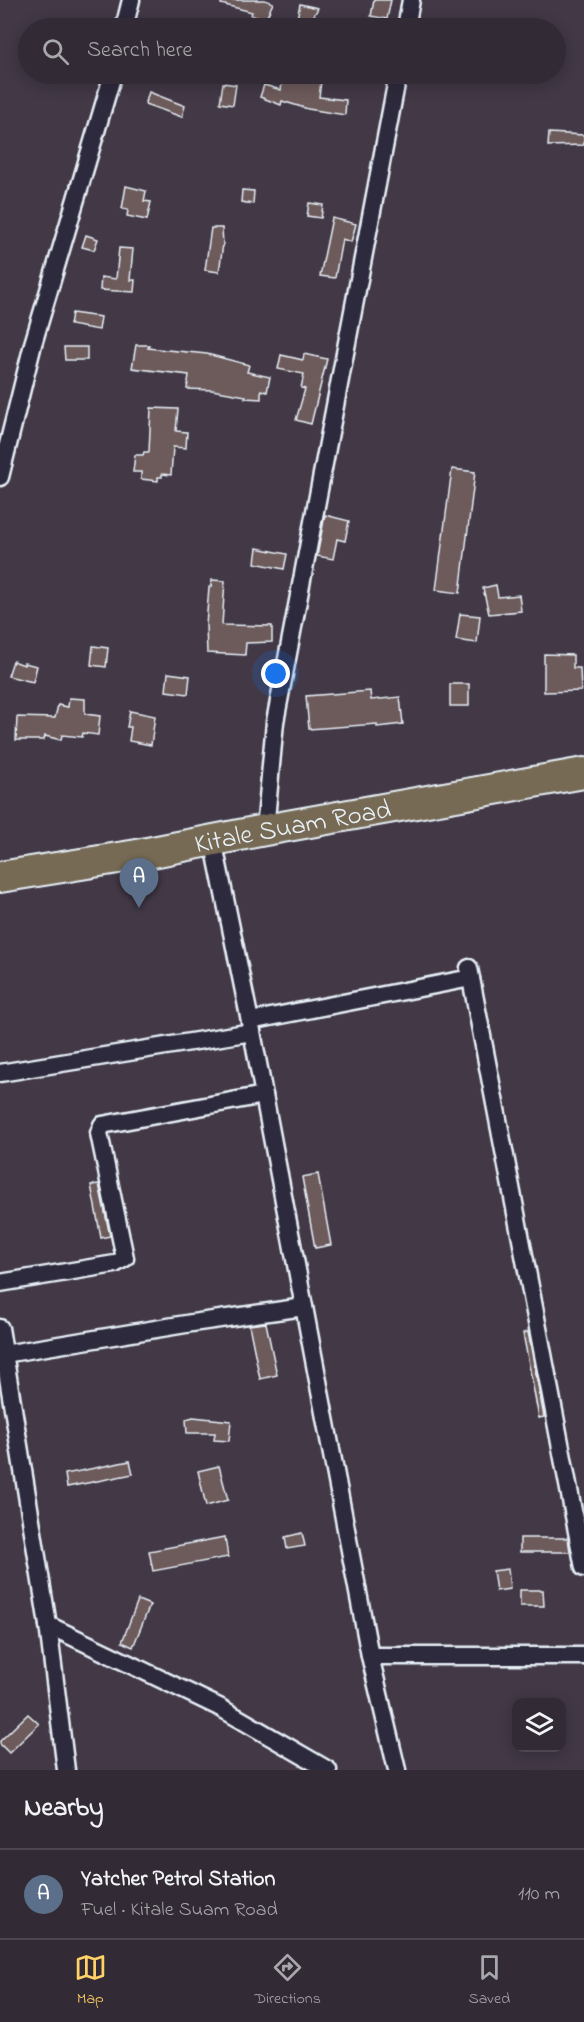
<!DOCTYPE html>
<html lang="en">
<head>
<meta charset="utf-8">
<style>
	body { margin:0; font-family:"Indie Flower",sans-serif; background:#3a323c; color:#f1f3f6 }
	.controls { position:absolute; right:18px; bottom:18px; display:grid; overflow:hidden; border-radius:12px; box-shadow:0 3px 15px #0003 }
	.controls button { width:54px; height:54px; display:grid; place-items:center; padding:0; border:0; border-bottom:2px solid #4d464f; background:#322a34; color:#f1f3f6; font:30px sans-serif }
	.you { position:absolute; left:276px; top:674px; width:21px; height:21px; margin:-15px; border:4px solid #fff; border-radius:50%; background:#1a73e8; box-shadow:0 0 0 9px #1a73e833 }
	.badge { display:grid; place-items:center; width:39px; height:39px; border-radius:50%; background:#ffd166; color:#fff; font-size:20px; font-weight:700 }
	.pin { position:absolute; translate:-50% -50px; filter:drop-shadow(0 2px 3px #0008) }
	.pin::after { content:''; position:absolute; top:32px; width:21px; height:18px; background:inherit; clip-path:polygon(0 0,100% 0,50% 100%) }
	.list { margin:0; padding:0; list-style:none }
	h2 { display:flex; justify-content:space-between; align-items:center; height:78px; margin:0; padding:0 24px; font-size:26px }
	h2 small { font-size:20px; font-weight:400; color:#a8a7ac }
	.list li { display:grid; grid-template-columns:39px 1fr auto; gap:18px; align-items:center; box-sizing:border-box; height:90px; padding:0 24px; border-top:2px solid #4d464f }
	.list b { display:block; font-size:22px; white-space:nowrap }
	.list p { margin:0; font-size:20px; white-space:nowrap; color:#a8a7ac }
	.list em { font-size:20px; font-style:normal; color:#a8a7ac }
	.icon { flex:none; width:33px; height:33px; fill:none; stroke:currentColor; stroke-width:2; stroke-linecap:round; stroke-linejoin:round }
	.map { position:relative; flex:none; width:584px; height:1770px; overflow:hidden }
	.search { position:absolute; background:#322a34; box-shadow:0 3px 15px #0003; left:18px; right:18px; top:18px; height:66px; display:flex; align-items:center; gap:15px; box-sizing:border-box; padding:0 21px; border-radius:33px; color:#a8a7ac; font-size:22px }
	.sheet { height:168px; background:#322a34 }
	nav { display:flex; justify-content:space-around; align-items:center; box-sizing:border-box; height:84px; border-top:2px solid #4d464f; background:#322a34; font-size:16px; color:#a8a7ac }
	nav a { display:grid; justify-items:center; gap:3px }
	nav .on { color:#ffd166 }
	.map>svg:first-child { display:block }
</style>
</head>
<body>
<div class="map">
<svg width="584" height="1770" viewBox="0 0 584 1770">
	<rect width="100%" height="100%" fill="#423846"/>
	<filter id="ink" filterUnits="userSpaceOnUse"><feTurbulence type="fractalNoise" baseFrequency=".0167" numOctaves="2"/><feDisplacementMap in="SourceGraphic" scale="12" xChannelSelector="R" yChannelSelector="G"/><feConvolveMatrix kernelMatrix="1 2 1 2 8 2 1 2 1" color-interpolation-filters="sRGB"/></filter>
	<g filter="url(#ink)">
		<!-- building -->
		<g fill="#6d5a5a" stroke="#e8f1f8" stroke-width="1.5">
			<polygon points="222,0 265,0 273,3 265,21 251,15 252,12 221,4"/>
			<polygon points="374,0 391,0 387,19 371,16"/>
			<polygon points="300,4 318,8 307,28 295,28"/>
			<polygon points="283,74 322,74 319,97 346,100 345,115 308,109 282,101 281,105 260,97 264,85 281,90"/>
			<polygon points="223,83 236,85 233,105 220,103"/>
			<polygon points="149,92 185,106 182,117 145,104"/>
			<polygon points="549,133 584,135 584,145 548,146"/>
			<polygon points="126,186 146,191 144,201 151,202 147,220 127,216 128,210 122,209"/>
			<polygon points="242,190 254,191 253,204 241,202"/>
			<polygon points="309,203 323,205 321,218 307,216"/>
			<polygon points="332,218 356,224 351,242 342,239 335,278 320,276"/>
			<polygon points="211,228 222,228 223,244 219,272 205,270"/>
			<polygon points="86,235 98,239 94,250 82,247"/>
			<polygon points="119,248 133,249 130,280 135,280 134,292 100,290 101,277 116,279"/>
			<polygon points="72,313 101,317 99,330 70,325"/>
			<polygon points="136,345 149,345 148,348 207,354 249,365 247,372 270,377 267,392 261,390 261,399 245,398 246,396 212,390 187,389 189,375 132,368"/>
			<polygon points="64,347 87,347 87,360 65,360"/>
			<polygon points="304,354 327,359 311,424 296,420 305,389 301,388 304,374 278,369 281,355 303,360"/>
			<polygon points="151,408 178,409 176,431 187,432 186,448 173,447 171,475 162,474 162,477 158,477 158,481 141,479 141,472 133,472 135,455 143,455 144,452 149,452"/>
			<polygon points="452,469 475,472 460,593 436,590"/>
			<polygon points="325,515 349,521 345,541 337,539 333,559 317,556"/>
			<polygon points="257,548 287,554 284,569 255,563"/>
			<polygon points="212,580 225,581 222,625 272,626 272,642 246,643 245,655 207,653 206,625 209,587 211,587"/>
			<polygon points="496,585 498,597 519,595 521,611 489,614 483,588"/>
			<polygon points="460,614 480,616 477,643 456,640"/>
			<polygon points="93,646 108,648 106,667 91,665"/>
			<polygon points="544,654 573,655 573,668 580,668 581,691 544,692"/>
			<polygon points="13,661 24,665 24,663 37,666 33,682 8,676"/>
			<polygon points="168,673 190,676 188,694 166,691"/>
			<rect x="450" y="684" width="19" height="22"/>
			<polygon points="370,691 371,700 400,697 403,724 377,727 377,724 309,729 306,696"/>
			<polygon points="69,698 85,699 85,714 100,716 98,735 83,733 82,737 62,735 61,740 45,736 44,740 16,740 17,717 55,718 58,705 68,707"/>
			<polygon points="130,711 155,716 151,745 129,741 131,727 127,727"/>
			<polygon points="318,1174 331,1245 315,1248 302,1177"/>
			<polygon points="99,1184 110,1236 101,1238 91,1185"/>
			<polygon points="266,1323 277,1375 260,1379 249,1325"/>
			<polygon points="528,1332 544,1417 539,1418 523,1333"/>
			<polygon points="193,1417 231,1421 229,1441 214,1440 215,1433 187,1433 186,1419"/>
			<polygon points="130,1461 133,1474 67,1487 65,1474"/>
			<polygon points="219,1466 228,1500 206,1506 198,1471"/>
			<polygon points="302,1533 305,1546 287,1549 285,1537"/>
			<polygon points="225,1537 228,1557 153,1571 149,1551"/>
			<polygon points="520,1538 568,1538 570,1552 520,1552"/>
			<polygon points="508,1569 510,1589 496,1591 493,1571"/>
			<polygon points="520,1590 543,1590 544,1606 520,1606"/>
			<polygon points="138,1600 150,1605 133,1647 122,1642"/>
			<polygon points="28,1714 39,1724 9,1753 0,1744 0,1741"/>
		</g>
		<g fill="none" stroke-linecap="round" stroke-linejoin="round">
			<defs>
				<g id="street">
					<polyline points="124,28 131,0"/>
					<polyline points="406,28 411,0"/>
					<polyline points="0,477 33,344 113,74"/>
					<polyline points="265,830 275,722 398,74"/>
					<polyline points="213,840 250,1021 370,1656 397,1770"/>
					<polyline points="469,968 584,1568"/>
					<polyline points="250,1021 471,978"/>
					<polyline points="0,1073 252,1032"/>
					<polyline points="0,1283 115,1264 125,1258 99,1133 102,1125 264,1095"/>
					<polyline points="0,1328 48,1625 66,1770"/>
					<polyline points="4,1354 192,1323 304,1307"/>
					<polyline points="48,1625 219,1707 328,1770"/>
					<polyline points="370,1656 584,1656"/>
				</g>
				<g id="highway">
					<path id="s1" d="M 0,877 L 137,855 L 265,830 L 584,773"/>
				</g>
			</defs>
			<!-- street casing -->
			<use href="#street" stroke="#e8f1f8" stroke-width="21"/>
			<!-- highway casing -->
			<use href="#highway" stroke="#e8f1f8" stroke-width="34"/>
			<!-- street -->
			<use href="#street" stroke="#2f2a3d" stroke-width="16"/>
			<!-- highway -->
			<use href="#highway" stroke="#766a54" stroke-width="30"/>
		</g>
	</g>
	<g text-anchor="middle" stroke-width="4.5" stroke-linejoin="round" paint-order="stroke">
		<!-- street labels -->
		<g font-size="27" fill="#e8f1f8" stroke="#2f2a3d">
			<text dy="9" stroke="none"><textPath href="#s1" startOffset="297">Kitale Suam Road</textPath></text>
		</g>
	</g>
</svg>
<div class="controls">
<button><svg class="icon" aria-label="layers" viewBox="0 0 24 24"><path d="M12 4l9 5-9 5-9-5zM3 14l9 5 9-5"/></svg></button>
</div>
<div class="you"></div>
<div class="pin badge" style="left:139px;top:908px;background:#5c6f8a">A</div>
<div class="search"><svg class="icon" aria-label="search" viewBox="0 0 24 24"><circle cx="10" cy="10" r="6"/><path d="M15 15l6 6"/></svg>Search here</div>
</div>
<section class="sheet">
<h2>Nearby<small></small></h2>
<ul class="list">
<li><span class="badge" style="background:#5c6f8a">A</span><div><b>Yatcher Petrol Station</b><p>Fuel · Kitale Suam Road</p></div><em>110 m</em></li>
</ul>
</section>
<nav>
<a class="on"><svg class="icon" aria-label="map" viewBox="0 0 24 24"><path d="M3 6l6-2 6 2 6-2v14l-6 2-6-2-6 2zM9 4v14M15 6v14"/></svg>Map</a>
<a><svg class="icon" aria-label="directions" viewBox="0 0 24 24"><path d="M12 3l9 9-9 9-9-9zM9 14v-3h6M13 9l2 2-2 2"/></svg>Directions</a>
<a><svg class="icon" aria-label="saved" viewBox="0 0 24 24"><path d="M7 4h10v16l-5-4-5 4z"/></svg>Saved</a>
</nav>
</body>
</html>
